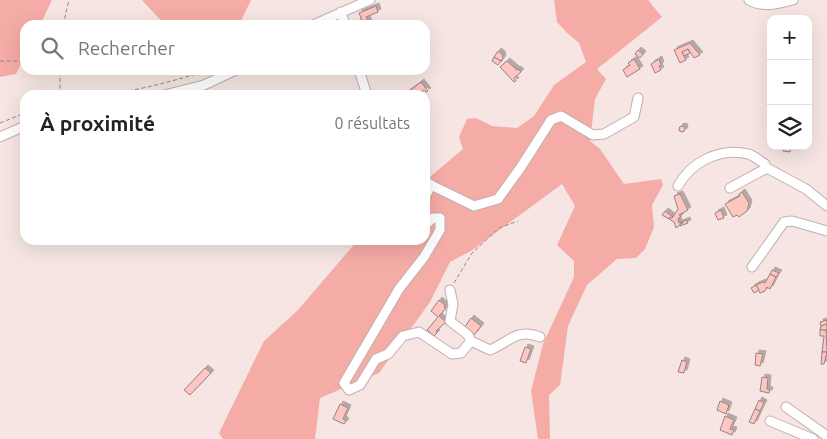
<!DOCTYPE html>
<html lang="fr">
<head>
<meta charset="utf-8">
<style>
	body { margin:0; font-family:Ubuntu,sans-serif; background:#f2f2f2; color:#222 }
	.controls { position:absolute; right:15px; top:15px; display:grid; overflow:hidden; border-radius:10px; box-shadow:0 5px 20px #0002 }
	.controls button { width:45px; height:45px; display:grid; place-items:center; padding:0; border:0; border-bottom:1px solid #e0e0e0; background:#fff; color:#222; font:25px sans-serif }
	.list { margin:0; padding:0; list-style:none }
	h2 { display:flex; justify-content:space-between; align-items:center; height:65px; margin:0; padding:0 20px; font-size:21px }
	h2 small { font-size:16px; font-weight:400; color:#767676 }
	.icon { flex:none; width:28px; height:28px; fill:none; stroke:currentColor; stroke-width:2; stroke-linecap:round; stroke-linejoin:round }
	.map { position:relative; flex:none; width:827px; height:439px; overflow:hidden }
	.search { position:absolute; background:#fff; box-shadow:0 5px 20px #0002; left:20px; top:20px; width:410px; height:55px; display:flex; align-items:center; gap:12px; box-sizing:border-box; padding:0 18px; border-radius:15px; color:#767676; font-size:19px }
	.panel { position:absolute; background:#fff; box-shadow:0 5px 20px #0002; left:20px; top:90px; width:410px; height:155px; border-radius:15px }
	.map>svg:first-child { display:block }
</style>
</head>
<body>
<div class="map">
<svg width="827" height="439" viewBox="0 0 827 439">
	<defs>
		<filter id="shadow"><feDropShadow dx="3" dy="-3" stdDeviation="0" flood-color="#0004"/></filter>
	</defs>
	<rect width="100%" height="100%" fill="#f6e5e3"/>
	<!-- green -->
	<g fill="#f5aca6">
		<polygon points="0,0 52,0 40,25 25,25 25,56 16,74 0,77"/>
		<polygon points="142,0 251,0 239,25 165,25"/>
		<polygon points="554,0 648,0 662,17 597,69 606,79 595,99 590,141 600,149 624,184 661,179 663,185 652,205 654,227 645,249 636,258 617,259 587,285 568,326 560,385 549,395 550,439 538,439 531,391 543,344 574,277 574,261 557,245 575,206 562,184 471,251 450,262 430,302 379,373 320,398 315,439 223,439 219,433 264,341 297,311 358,240 425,240 425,181 463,149 459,137 467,119 476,118 492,126 517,128 534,116 554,85 586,62 579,43 566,32 557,22"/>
	</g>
	<!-- building -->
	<g fill="#ffc5c0" stroke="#938482" filter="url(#shadow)">
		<polygon points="376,6 378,12 366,17 369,23 358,25 357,22 362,20 359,13"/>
		<polygon points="690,43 700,55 694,58 688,49 682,52 686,60 680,63 674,50"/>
		<polygon points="688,49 690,53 684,56 682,52"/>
		<polygon points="638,50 643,54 640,58 635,54"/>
		<polygon points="498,51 502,54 503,58 501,61 494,57"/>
		<polygon points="494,57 501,61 498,65 492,61"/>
		<polygon points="634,59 640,69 627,77 623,70 630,65 628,63"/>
		<polygon points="659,59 661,65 659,66 661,70 655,73 651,64"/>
		<polygon points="507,61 517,70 518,69 521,72 514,78 516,81 514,82 500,67"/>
		<polygon points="421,82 428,91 426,92 424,90 417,95 404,95"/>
		<circle cx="682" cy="129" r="3"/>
		<polygon points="784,146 792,146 790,152 783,151"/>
		<polygon points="742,192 749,203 747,211 739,217 737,215 733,217 725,204 740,196 739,194"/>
		<polygon points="680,194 688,210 679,215 681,216 678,219 679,223 682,222 683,223 676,228 674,222 669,219 670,217 672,218 678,209 674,196"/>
		<polygon points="721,210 724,218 718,220 715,213"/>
		<polygon points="665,211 673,217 672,218 670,217 669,219 662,215"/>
		<polygon points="687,220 688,223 680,226 680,224 683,223 682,222"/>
		<polygon points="772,270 779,273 776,277 770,274"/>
		<polygon points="770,274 776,277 770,289 767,287 765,291 760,293 756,285 763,282 765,283"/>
		<polygon points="756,285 759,290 754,293 751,288"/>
		<polygon points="439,300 445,305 444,307 446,308 439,316 446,322 436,331 437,333 434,336 427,330 438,317 431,311"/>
		<polygon points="471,318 481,326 474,335 464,328"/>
		<polygon points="827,320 827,324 821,326 820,322"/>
		<polygon points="827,324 827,330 820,330 821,326"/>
		<polygon points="820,330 826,330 827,352 822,352 824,336 820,336"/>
		<polygon points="525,347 531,349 526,363 520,361"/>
		<polygon points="822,352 827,352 824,364 821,364"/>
		<polygon points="756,353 763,354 760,366 755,365"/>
		<polygon points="682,360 687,362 684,373 678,372"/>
		<polygon points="205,368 211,373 190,395 184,390"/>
		<polygon points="762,377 768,378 767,389 770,390 769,393 760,391"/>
		<polygon points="759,400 764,403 760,411 755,409"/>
		<polygon points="720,401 729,405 726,414 717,410"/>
		<polygon points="340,404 348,408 343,419 346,421 344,424 333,419"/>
		<polygon points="755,409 760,411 754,424 749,422"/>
		<polygon points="725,416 734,420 730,429 734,430 732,435 720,430"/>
	</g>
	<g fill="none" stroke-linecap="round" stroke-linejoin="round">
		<defs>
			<g id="minor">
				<path d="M 749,0 C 763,8 778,4 793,0"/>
				<polyline points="341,12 345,25"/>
				<polyline points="313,25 370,0"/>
				<polyline points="359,70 367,95"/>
				<polyline points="164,95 204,85 236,70"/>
				<polyline points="0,137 25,126"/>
				<polyline points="425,181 431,185 425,197"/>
				<polyline points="431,185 474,206 498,199 521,167 551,120 561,116 593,135 604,134 634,117 638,98"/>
				<path d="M 678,186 C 691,162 720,147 748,154 C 753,155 760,161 765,164 L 766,169"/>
				<polyline points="730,188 767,168 806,189 827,206"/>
				<polyline points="425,225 433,218 440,218 440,230 424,257 399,289 344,383 349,390 360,385 376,359 388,354 403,336 419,332 452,354 461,353 471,341 468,335 450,321 453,304 450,290"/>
				<polyline points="752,267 784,222 792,221 827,231"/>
				<path d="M 471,341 L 490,350 C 511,341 516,328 540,337"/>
				<polyline points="786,407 827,436"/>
				<polyline points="770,421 813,439"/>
			</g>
		</defs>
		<!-- minor casing -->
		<use href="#minor" stroke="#c0b0af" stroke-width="11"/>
		<!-- path -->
		<g stroke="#968a88" stroke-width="1" stroke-dasharray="4 2.5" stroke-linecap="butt">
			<polyline points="63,25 69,0"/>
			<polyline points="0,61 25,61"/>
			<polyline points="60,95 60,70"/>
			<path d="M 103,95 C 140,90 170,82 206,71"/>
			<polyline points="0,123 25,113"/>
			<polyline points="454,283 472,253 499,228 518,221"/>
		</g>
		<!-- minor -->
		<use href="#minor" stroke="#fff" stroke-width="9"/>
	</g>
</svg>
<div class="controls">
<button>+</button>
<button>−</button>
<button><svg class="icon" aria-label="layers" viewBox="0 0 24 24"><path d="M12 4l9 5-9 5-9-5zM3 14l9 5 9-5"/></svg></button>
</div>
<div class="search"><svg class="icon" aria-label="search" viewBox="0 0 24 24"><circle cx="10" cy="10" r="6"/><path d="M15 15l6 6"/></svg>Rechercher</div>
<section class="panel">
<h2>À proximité<small>0 résultats</small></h2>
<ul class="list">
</ul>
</section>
</div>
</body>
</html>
